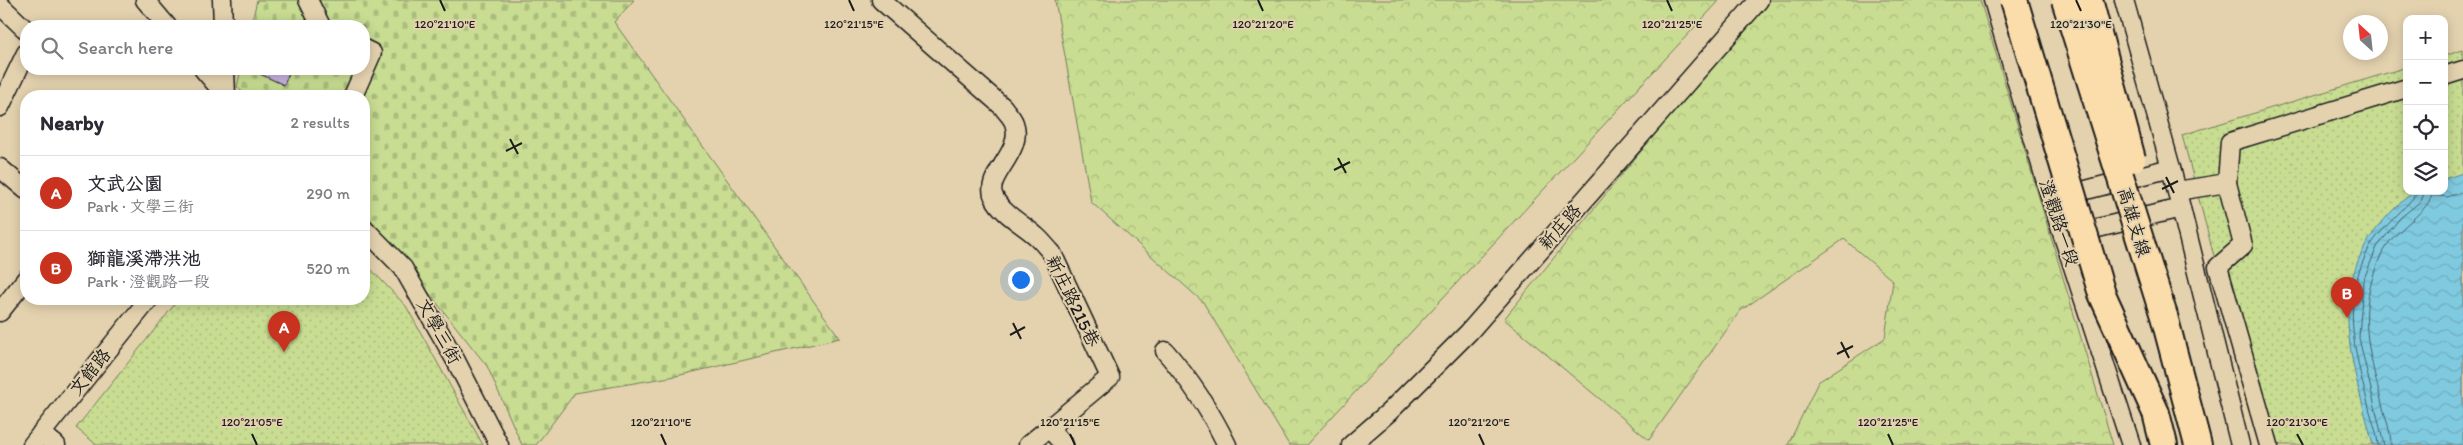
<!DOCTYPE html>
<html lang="en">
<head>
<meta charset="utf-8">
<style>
	body { margin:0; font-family:Itim,"LXGW WenKai TC",sans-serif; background:#f2f2f3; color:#2b2b33 }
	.controls { position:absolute; right:15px; top:15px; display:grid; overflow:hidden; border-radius:10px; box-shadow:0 2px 12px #0003 }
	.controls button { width:45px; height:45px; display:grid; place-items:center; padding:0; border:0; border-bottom:1px solid #e1e1e2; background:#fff; color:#2b2b33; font:25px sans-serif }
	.compass { position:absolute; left:2343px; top:15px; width:45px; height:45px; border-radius:50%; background:#fff; box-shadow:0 2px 12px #0003; rotate:333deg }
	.you { position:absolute; left:1020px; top:279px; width:18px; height:18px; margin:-12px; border:4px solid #fff; border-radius:50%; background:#1a73e8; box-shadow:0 0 0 8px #1a73e833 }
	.badge { display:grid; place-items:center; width:32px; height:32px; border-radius:50%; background:#c8321e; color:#fff; font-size:16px; font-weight:700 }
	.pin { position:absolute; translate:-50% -41px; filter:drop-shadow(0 1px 2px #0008) }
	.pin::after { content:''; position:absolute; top:26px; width:18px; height:15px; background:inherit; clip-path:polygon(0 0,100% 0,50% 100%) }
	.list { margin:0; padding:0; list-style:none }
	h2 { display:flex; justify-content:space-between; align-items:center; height:65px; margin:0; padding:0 20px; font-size:21px }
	h2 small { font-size:16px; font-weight:400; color:#7c7c81 }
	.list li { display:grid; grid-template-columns:32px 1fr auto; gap:15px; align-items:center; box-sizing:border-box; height:75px; padding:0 20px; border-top:1px solid #e1e1e2 }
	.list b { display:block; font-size:19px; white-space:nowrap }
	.list p { margin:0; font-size:16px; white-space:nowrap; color:#7c7c81 }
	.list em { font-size:16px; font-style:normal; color:#7c7c81 }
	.icon { flex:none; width:28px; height:28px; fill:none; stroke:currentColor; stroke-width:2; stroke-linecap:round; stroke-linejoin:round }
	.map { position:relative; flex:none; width:2463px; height:445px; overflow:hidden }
	.search { position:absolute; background:#fff; box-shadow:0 2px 12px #0003; left:20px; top:20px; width:350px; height:55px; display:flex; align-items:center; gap:12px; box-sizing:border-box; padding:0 18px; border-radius:20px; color:#7c7c81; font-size:19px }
	.panel { position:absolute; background:#fff; box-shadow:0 2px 12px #0003; left:20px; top:90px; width:350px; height:215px; border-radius:20px }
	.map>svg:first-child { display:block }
</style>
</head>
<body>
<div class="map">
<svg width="2463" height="445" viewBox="0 0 2463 445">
	<defs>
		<pattern id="forest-crowns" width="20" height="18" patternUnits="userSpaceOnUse" patternTransform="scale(1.25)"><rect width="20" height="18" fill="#c8dd92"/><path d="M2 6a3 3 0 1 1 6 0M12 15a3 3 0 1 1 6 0" fill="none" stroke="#abbd7d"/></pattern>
		<pattern id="cemetery-stones" width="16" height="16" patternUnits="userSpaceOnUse" patternTransform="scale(1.25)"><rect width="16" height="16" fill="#c8dd92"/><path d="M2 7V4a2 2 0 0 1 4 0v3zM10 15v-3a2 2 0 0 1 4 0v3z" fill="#abbd7d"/></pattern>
		<pattern id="park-dots" width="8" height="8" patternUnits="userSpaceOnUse" patternTransform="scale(1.25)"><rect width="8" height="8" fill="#c8dd92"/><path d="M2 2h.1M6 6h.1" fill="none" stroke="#abbd7d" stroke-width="1.8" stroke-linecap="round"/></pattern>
		<pattern id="water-waves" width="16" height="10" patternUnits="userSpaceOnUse" patternTransform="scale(1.25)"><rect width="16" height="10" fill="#80cae0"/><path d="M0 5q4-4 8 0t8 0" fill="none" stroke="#6eadc0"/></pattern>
	</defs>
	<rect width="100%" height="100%" fill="#e4d2af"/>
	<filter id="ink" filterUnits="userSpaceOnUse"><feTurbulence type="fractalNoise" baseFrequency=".02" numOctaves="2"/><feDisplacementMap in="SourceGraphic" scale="10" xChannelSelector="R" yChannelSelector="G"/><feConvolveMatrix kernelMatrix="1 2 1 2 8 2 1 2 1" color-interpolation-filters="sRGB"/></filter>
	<g filter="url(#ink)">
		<!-- forest -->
		<g fill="url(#forest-crowns)" stroke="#727c57">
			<polygon points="1055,0 1720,0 1306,445 1289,445 1203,302 1091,202"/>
			<polygon points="1764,0 1980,0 2113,445 1788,445 1818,382 1885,338 1893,281 1844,239 1740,311 1649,440 1504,319"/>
		</g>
		<!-- cemetery -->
		<polygon fill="url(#cemetery-stones)" stroke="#727c57" points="257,0 634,0 614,22 840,338 676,376 575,393 536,445 522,445 487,366 364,211 364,96 247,96 237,87 241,69 364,69 364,26 251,26"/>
		<!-- park -->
		<g fill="url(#park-dots)" stroke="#727c57">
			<polygon points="2463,50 2463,445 2264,445 2182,135 2407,67 2407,191 2444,191 2444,56"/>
			<polygon points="364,262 406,306 483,445 97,445 76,428 179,299 364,299"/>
		</g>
		<!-- water -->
		<path fill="url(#water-waves)" stroke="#588492" d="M 2463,173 L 2463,445 L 2373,445 C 2354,367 2323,290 2383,221 C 2390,213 2408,193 2418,191 C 2426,190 2436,191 2444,191 L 2444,179 Z"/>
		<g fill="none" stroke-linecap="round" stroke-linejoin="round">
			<!-- shore -->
			<g stroke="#44626a" stroke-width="1">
				<path d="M 2378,445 C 2377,431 2371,417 2368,404 C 2354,349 2340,299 2371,245 C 2378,232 2418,196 2418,191"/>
				<polyline points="2384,445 2359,338 2363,281 2377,247 2400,218 2421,201 2425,191"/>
				<path d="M 2391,445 C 2391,431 2385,417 2382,404 C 2368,347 2356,312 2381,255 C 2392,230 2425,216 2432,195 L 2447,197 L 2463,192"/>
			</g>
		</g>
		<!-- building -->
		<polygon fill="#c7b0df" stroke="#1c1c1c" points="249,69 291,69 284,85"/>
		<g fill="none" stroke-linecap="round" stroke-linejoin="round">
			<defs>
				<g id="minor">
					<polyline points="145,0 167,26"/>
					<polyline points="222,0 223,26"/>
					<polyline points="308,0 321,26"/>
					<path d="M 881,0 L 1003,107 C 1006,112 1012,117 1014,123 C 1025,152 983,176 994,197 C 1002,214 1023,224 1036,236 C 1042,241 1047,248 1052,253 L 1110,377 L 1049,428 L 1064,445"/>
					<polyline points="1993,0 2051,199 2131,445"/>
					<polyline points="2124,0 2171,168 2240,445"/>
					<polyline points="0,5 26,30"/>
					<polyline points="203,69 226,96"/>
					<polyline points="225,69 226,96"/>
					<polyline points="2444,76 2463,70"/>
					<polyline points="353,96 372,53 364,49"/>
					<polyline points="0,107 26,53"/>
					<polyline points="0,168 26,190"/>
					<polyline points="2227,183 2243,245 2218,267 2269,445"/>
					<polyline points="2177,191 2227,183 2230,142 2407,88"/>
					<polyline points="2063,196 2171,168"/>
					<polyline points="364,228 403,268 456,361 499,445"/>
					<polyline points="2073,234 2181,208"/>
					<polyline points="0,312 26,279"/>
					<path d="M 1165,351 C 1190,380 1210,410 1227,445"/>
					<polyline points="41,433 56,445"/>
					<polyline points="32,445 149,299"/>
					<polyline points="1028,445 1049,428"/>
					<polyline points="1351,445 1389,412 1469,332 1759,0"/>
				</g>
				<g id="highway">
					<polyline points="2164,316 2198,445"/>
					<polyline points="2156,413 2164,445"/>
				</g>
			</defs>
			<!-- minor casing -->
			<use href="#minor" stroke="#1c1c1c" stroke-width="21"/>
			<!-- highway casing -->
			<use href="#highway" stroke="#1c1c1c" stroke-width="30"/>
			<!-- minor -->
			<use href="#minor" stroke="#e4d2af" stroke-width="18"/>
			<!-- highway -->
			<use href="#highway" stroke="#fbddab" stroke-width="26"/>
			<defs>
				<g id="highway-bridge">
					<polyline points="2014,0 2102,294 2156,413"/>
					<polyline points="2065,0 2164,316"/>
					<polyline points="2089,0 2132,159"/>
				</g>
			</defs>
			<!-- highway-bridge casing -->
			<use href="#highway-bridge" stroke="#1c1c1c" stroke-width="30" stroke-linecap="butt"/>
			<!-- highway-bridge -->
			<use href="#highway-bridge" stroke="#fbddab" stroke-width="26"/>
		</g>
	</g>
	<!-- ticks -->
	<path fill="none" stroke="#1c1c1c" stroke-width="2" d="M 440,0 L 445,11M 849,0 L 854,11M 1258,0 L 1263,11M 1667,0 L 1672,11M 2076,0 L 2081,11M 510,139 L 518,154M 506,151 L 522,143M 1338,158 L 1346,173M 1334,170 L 1350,162M 2166,177 L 2174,193M 2162,189 L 2178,181M 1013,323 L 1021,339M 1010,335 L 1025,327M 1841,342 L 1849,358M 1837,354 L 1853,346M 252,434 L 257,445M 661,434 L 666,445M 1070,434 L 1075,445M 1479,434 L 1484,445M 1888,434 L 1893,445M 2297,434 L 2303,445"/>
	<g text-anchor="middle" stroke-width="4" stroke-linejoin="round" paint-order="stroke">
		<!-- street labels -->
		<g font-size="18" fill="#1c1c1c" stroke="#e4d2af">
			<text transform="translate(2134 222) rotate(73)" y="6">高雄支線</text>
			<text transform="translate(2059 223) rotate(72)" y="6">澄觀路一段</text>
			<text transform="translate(1560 227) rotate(-49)" y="6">新庄路</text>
			<text transform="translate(1073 301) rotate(64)" y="6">新庄路215巷</text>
			<text transform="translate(439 331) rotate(61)" y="6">文學三街</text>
			<text transform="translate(90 372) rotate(-51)" y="6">文館路</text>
		</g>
	</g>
	<g font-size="12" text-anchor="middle" fill="#1c1c1c" stroke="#e4d2af" stroke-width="4" stroke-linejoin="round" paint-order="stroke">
		<text x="445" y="28">120°21'10"E</text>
		<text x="854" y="28">120°21'15"E</text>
		<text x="1263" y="28">120°21'20"E</text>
		<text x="1672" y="28">120°21'25"E</text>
		<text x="2081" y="28">120°21'30"E</text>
		<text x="252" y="426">120°21'05"E</text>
		<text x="661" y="426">120°21'10"E</text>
		<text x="1070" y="426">120°21'15"E</text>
		<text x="1479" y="426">120°21'20"E</text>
		<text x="1888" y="426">120°21'25"E</text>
		<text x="2297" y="426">120°21'30"E</text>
	</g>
</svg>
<div class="controls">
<button>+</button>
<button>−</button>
<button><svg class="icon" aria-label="locate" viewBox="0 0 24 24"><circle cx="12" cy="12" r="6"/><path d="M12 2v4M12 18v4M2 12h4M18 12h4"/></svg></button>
<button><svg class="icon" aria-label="layers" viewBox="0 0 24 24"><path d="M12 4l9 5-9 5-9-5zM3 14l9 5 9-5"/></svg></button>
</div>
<svg class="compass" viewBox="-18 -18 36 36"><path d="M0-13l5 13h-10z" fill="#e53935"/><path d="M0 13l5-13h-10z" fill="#7c7c81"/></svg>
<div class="you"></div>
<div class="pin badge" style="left:284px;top:352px">A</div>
<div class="pin badge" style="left:2347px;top:318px">B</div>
<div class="search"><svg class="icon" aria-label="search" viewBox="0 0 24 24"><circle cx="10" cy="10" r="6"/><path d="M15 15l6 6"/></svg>Search here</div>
<section class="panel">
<h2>Nearby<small>2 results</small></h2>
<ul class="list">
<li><span class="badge">A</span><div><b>文武公園</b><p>Park · 文學三街</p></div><em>290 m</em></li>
<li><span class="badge">B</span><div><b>獅龍溪滯洪池</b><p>Park · 澄觀路一段</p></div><em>520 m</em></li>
</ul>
</section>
</div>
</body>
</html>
